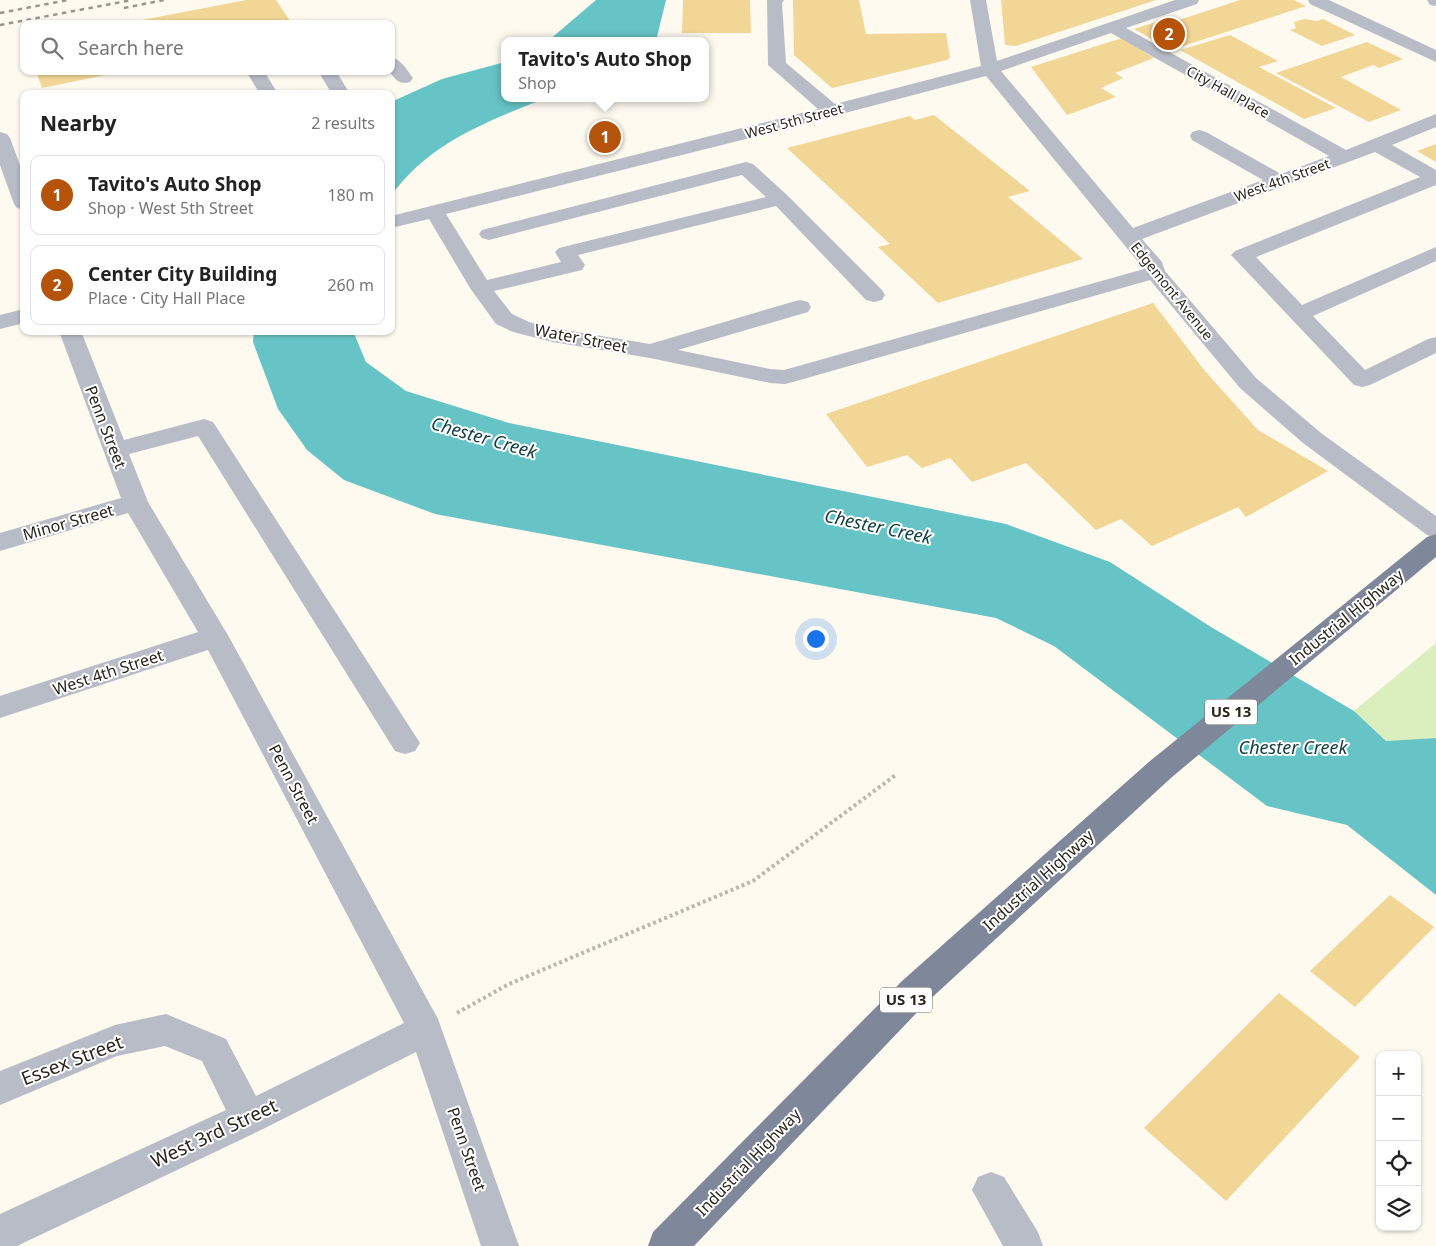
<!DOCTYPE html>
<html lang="en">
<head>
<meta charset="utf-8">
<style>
	body { margin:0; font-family:"Noto Sans",sans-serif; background:#f2f2f2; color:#222 }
	.controls { position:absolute; right:15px; bottom:15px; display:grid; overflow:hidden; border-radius:10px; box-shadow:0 1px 4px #0004 }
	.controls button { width:45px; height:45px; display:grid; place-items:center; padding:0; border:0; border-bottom:1px solid #e0e0e0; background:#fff; color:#222; font:25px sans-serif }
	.you { position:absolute; left:815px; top:638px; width:18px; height:18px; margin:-12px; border:4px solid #fff; border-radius:50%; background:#1a73e8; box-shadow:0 0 0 8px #1a73e833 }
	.badge { display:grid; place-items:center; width:32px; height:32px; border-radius:50%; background:#b45309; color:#fff; font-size:16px; font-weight:700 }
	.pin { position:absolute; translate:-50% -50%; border:2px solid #fff; box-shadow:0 1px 5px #0006 }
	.popup { position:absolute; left:501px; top:37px; width:208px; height:65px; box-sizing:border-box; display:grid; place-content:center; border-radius:10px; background:#fff; filter:drop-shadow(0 1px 4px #0005); font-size:16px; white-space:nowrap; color:#767676 }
	.popup b { font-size:19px; color:#222 }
	.popup::after { content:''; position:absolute; left:50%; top:100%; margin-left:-10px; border:10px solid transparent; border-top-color:#fff }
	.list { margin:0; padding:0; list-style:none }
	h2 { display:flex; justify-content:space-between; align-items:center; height:65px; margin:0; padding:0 20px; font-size:21px }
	h2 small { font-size:16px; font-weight:400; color:#767676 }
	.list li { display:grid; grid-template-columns:32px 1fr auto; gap:15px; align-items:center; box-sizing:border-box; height:80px; margin:0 10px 10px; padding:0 10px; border:1px solid #e0e0e0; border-radius:10px }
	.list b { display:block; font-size:19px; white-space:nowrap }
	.list p { margin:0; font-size:16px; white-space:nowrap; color:#767676 }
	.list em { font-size:16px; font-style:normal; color:#767676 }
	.icon { flex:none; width:28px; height:28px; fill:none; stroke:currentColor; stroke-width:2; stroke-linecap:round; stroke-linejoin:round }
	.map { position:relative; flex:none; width:1436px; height:1246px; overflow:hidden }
	.search { position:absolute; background:#fff; box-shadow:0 1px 4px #0004; left:20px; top:20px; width:375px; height:55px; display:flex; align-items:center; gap:12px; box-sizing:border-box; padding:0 18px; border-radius:10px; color:#767676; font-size:19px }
	.panel { position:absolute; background:#fff; box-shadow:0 1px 4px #0004; left:20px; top:90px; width:375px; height:245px; border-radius:10px }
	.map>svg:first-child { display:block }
</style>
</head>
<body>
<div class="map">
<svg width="1436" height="1246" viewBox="0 0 1436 1246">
	<rect width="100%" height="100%" fill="#fefaf0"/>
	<!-- green -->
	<polygon fill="#dbeebd" points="1436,643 1436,738 1386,741 1354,711"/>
	<!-- water -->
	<g fill="#67c4c6">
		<polygon points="596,0 666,0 656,41 548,41"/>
		<path d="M 505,62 L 505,98 L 546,98 C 488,121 428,143 391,196 L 391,102 L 442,79 Z"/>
		<polygon points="254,331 353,331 366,362 406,391 509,423 1006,524 1110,562 1211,627 1354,711 1386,741 1436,738 1436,895 1347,825 1267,806 1054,646 996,618 435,514 344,480 307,450 278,409 253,342"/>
	</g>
	<!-- building -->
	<g fill="#f1d695">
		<polygon points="246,0 276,0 292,24 133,24 132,22"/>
		<polygon points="683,0 750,0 751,33 682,33"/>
		<polygon points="793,0 859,0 866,34 946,33 950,57 947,60 832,88 794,55"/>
		<polygon points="1001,0 1156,0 1016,46 1005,45"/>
		<polygon points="1240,0 1294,0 1306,6 1171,50 1134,29 1168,18 1173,22"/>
		<polygon points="1304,19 1317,21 1323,19 1355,35 1322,46 1290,30 1296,28 1294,22"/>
		<polygon points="1230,35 1278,61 1259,67 1336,108 1304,119 1180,50"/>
		<polygon points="1122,38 1154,58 1115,73 1123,78 1101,88 1116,97 1067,115 1031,67"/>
		<polygon points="1367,42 1403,59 1379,68 1373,65 1341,77 1401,110 1369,122 1276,73"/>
		<polygon points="36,71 120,71 120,72 42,88"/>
		<polygon points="934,115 1030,191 1008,197 1083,259 938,303 878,247 890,244 787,148 910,116 915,120"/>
		<polygon points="1436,144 1436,162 1417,151"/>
		<polygon points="1153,303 1205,371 1258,430 1328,471 1246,517 1238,507 1152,546 1121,519 1096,530 1026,463 972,482 950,458 922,468 907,455 867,467 826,414"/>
		<polygon points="1390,895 1434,927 1355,1007 1310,971"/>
		<polygon points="1279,993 1360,1057 1226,1201 1144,1128"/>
	</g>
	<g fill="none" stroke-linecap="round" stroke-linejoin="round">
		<!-- path -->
		<polyline stroke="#bbb7ad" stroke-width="4" stroke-dasharray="3 3" stroke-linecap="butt" points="457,1013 509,984 753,881 897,774"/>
		<!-- minor -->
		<g fill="#b7bcc7" fill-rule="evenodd">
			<path d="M 767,0 L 784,0 L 782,3 L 786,63 L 835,104 L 981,66 L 970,0 L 986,0 L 997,61 L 1175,0 L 1199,0 L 1197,4 L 1126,28 L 1346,150 L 1436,114 L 1436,127 L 1392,145 L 1436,170 L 1436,185 L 1256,257 L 1302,305 L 1436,247 L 1436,261 L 1313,316 L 1365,370 L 1428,339 L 1436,337 L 1436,353 L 1370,385 L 1362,387 L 1354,385 L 1231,255 L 1235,251 L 1420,177 L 1375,152 L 1142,239 L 1162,262 L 1165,271 L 1256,378 L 1321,433 L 1436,516 L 1436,538 L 1427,535 L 1303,443 L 1240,388 L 1150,280 L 793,382 L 785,384 L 770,383 L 650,358 L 553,342 L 513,332 L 496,324 L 470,288 L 429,219 L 391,228 L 391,216 L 818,109 L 768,65 ZM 1111,33 L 1329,156 L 1281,174 L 1206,132 L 1199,130 L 1192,132 L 1190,136 L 1192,140 L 1263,180 L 1133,228 L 1001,71 ZM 986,76 L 1144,269 L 784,370 L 770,369 L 678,350 L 808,312 L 811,307 L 808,302 L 800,300 L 792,302 L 650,344 L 553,328 L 529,322 L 512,314 L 494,291 L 582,270 L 585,265 L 578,255 L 776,206 L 866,300 L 874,302 L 882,300 L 885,295 L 882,290 L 787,195 L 753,164 L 746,162 L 482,230 L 479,234 L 482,238 L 489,240 L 742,175 L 766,197 L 559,248 L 555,252 L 561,262 L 487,280 L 446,214 L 742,140 Z"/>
			<polygon points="1308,0 1329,0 1436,50 1436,62 1310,4"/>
			<polygon points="1427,0 1436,0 1436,6 1430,5"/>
			<path d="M 391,57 C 401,59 407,70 413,78 L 410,82 C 399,85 396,80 389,71 L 391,71 Z"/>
			<polygon points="246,71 264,71 278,94 260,94"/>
			<polygon points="318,71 336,71 350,94 332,94"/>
			<polygon points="0,132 7,134 10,138 24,176 24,210 17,208 14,204 0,165"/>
			<polygon points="24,309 24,323 0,329 0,315"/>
			<polygon points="59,331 81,331 124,440 204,419 213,422 420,743 415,751 405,754 395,751 198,436 129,454 148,502 229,637 438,1019 519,1246 481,1246 416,1052 261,1130 17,1246 0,1246 0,1214 226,1110 202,1061 165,1046 117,1056 0,1105 0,1071 115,1025 166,1014 226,1039 256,1096 404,1023 208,650 0,718 0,696 198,632 128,513 0,551 0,533 121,498"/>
			<polygon points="991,1172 1004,1177 1038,1232 1043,1246 1003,1246 972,1190 978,1177"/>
		</g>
		<!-- major -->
		<polygon fill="#7f889b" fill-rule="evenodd" points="1436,534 1436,557 1172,777 926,1003 694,1246 648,1246 653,1232 902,981 1150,761 1427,537"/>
		<!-- rail -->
		<g stroke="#99958c" stroke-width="2.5" stroke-dasharray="4.5 4.5" stroke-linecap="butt">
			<polyline points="124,8 164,0"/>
			<polyline points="0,13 68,0"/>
			<polyline points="0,25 132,0"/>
		</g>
	</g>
	<g text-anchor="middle" stroke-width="4" stroke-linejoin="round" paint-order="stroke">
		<!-- far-street labels -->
		<g font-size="14" fill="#29251c" stroke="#fff">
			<text transform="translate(1228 92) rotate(29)" y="5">City Hall Place</text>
			<text transform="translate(794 121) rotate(-15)" y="5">West 5th Street</text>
			<text transform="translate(1282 180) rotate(-20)" y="5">West 4th Street</text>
			<text transform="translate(1172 291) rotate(51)" y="5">Edgemont Avenue</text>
		</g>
		<!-- shield labels -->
		<g fill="#fff" stroke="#696660" stroke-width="1">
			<rect x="1205" y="699.5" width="52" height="25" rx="4"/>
			<rect x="880" y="987.5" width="52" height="25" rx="4"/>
		</g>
		<g font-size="15" font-weight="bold" fill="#29251c">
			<text x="1231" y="717">US 13</text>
			<text x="906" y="1005">US 13</text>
		</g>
		<!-- street labels -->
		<g font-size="16" fill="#29251c" stroke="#fff">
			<text transform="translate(581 338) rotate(11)" y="6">Water Street</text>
			<text transform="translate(106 427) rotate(69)" y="6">Penn Street</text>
			<text transform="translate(68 522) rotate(-16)" y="6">Minor Street</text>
			<text transform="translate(1346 617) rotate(-39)" y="6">Industrial Highway</text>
			<text transform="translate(108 672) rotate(-18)" y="6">West 4th Street</text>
			<text transform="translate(294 784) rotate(62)" y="6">Penn Street</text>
			<text transform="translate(1038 880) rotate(-42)" y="6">Industrial Highway</text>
			<text transform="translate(467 1149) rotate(71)" y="6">Penn Street</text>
			<text transform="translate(748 1162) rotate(-46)" y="6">Industrial Highway</text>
		</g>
		<!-- water labels -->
		<g font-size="18" font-style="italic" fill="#144041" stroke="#fff">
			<text transform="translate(484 438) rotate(16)" y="6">Chester Creek</text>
			<text transform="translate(878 527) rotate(12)" y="6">Chester Creek</text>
			<text x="1293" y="754">Chester Creek</text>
		</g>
		<!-- near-street labels -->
		<g font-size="19" fill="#29251c" stroke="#fff">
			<text transform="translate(72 1060) rotate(-21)" y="7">Essex Street</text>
			<text transform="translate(214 1133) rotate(-25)" y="7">West 3rd Street</text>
		</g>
	</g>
</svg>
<div class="controls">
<button>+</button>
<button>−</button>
<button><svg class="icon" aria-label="locate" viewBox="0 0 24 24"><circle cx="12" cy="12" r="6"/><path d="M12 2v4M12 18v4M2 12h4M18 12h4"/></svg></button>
<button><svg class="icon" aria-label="layers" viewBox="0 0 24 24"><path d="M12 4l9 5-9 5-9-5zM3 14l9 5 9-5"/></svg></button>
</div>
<div class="you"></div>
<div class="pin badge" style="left:605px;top:137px">1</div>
<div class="popup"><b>Tavito's Auto Shop</b>Shop</div>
<div class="pin badge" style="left:1169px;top:34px">2</div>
<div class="search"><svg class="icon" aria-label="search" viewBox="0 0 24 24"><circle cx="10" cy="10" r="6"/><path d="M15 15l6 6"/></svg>Search here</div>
<section class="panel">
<h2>Nearby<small>2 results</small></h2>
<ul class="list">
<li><span class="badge">1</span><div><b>Tavito's Auto Shop</b><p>Shop · West 5th Street</p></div><em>180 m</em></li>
<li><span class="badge">2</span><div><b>Center City Building</b><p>Place · City Hall Place</p></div><em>260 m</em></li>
</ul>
</section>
</div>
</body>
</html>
